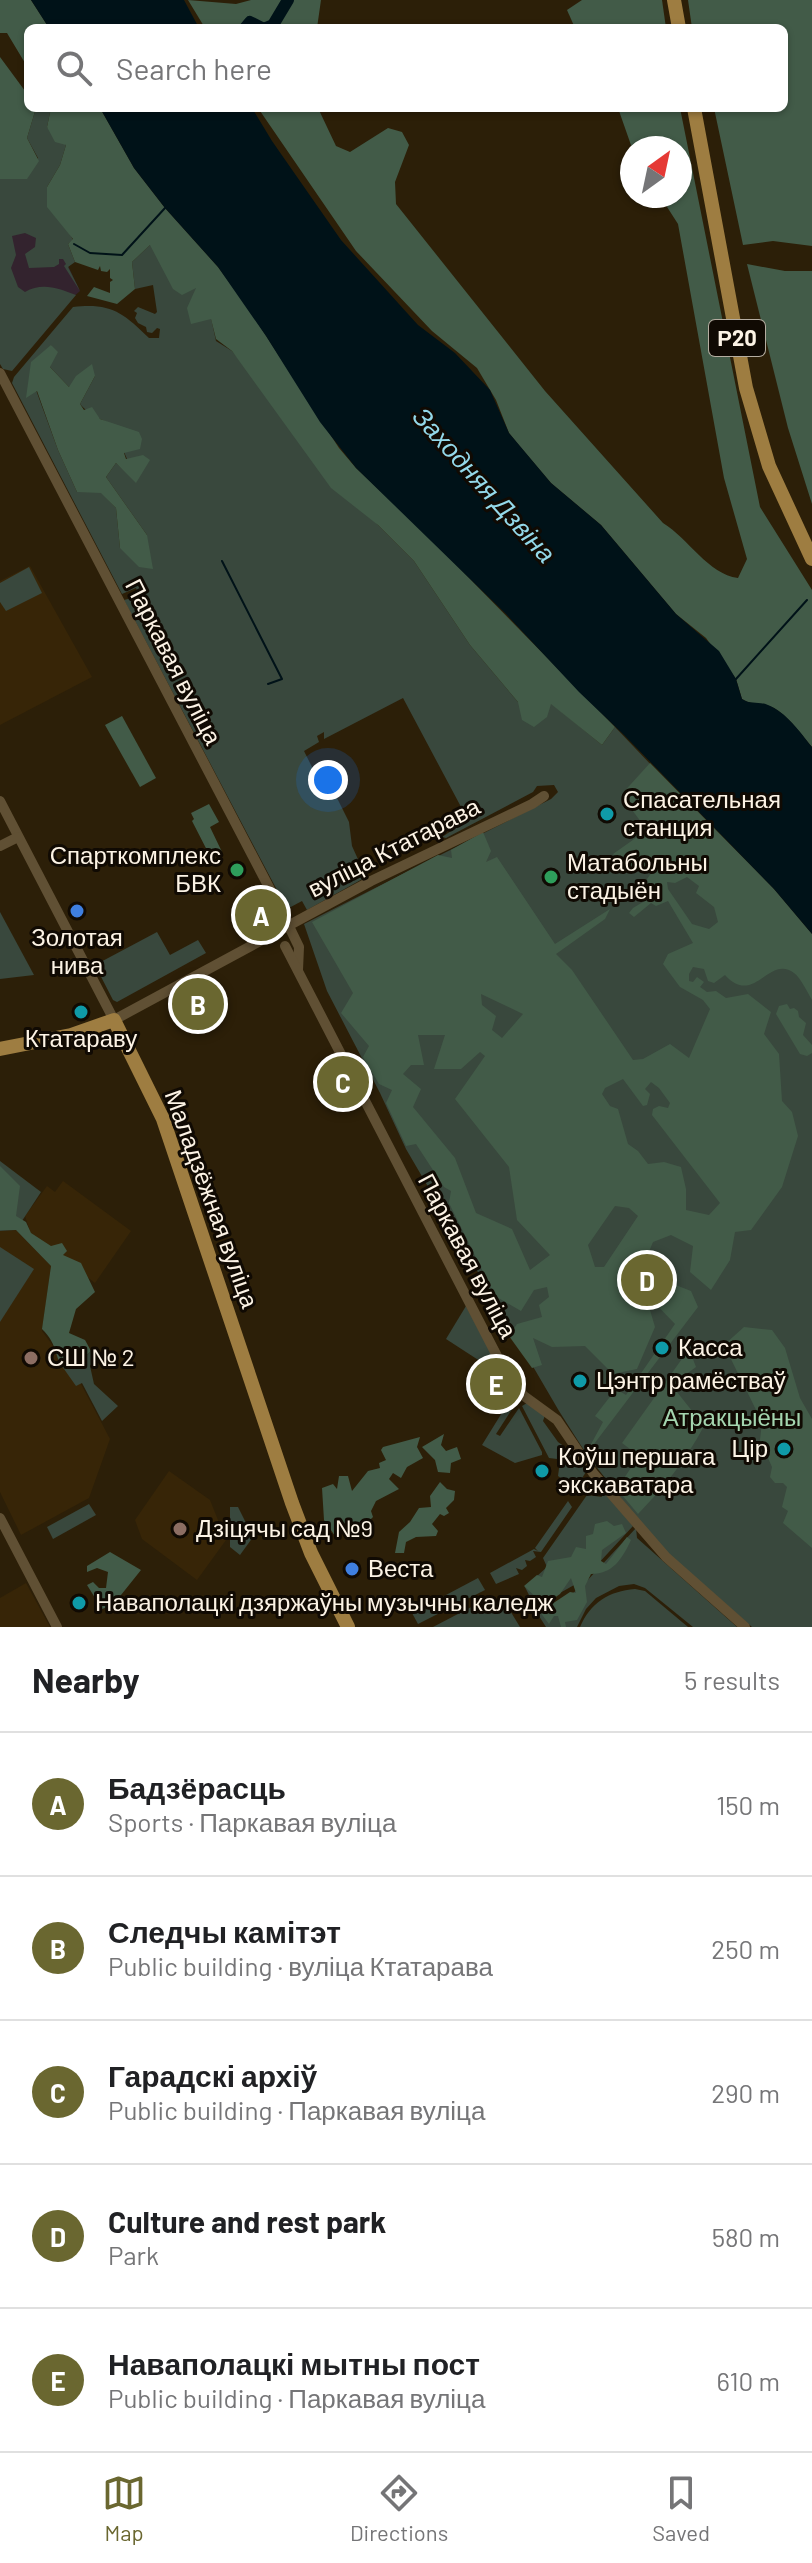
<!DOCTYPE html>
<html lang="en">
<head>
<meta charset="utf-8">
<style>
	body { margin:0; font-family:Barlow,sans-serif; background:#f6f6f6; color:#202124 }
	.compass { position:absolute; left:620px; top:136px; width:72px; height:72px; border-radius:50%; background:#fff; box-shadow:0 2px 6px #0004; rotate:33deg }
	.you { position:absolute; left:328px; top:780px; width:28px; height:28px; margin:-20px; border:6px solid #fff; border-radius:50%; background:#1a73e8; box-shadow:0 0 0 12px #1a73e833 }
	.badge { display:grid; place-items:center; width:52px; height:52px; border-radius:50%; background:#6a6730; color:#fff; font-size:26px; font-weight:700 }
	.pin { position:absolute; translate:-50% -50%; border:4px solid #fff; box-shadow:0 2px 8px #0006 }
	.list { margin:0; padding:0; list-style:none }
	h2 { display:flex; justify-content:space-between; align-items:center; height:104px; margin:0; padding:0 32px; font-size:34px }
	h2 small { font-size:26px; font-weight:400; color:#757577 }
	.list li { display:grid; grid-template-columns:52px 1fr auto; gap:24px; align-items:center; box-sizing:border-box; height:144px; padding:0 32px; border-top:2px solid #e0e0e0 }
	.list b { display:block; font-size:30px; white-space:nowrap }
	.list p { margin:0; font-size:26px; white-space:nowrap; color:#757577 }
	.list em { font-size:26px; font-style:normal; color:#757577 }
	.icon { flex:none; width:44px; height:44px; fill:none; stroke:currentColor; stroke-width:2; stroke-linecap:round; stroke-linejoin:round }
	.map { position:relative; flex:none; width:812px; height:1627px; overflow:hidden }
	.search { position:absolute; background:#fff; box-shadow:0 2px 6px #0004; left:24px; right:24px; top:24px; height:88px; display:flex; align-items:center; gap:20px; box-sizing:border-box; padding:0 28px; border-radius:12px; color:#757577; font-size:30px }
	.sheet { height:824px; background:#fff }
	nav { display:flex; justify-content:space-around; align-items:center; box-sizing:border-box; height:112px; border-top:2px solid #e0e0e0; background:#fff; font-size:22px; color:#757577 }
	nav a { display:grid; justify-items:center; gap:4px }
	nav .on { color:#6a6730 }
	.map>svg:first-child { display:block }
</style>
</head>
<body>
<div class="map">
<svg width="812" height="1627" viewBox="0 0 812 1627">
	<rect width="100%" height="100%" fill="#2c1f08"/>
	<!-- industrial -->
	<polygon fill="#33232e" points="39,205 80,291 53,315 8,282 0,213"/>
	<!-- built -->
	<g fill="#372507">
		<polygon points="30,566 92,677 0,725 0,581"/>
		<polygon points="63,1181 131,1231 95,1283 31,1234 25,1216 47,1186 55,1192"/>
		<polygon points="16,1230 51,1266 42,1331 81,1384 110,1439 89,1498 21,1535 0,1492 0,1231"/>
		<polygon points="169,1471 210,1500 226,1540 197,1580 142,1539 135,1520"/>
		<polygon points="26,1583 50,1627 0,1627 0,1598"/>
	</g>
	<!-- green -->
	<g fill="#39483d" fill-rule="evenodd">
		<path d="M 36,108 L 51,108 L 47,127 L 66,145 L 60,165 L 47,187 L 73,240 L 68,244 L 75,262 L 68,267 L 80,291 L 64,266 L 66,264 L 63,259 L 59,259 L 59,264 L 54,267 L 29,268 L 25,254 L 35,247 L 36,238 L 25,233 L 12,236 L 16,255 L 11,268 L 18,287 L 25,292 C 42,282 58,288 76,295 L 12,371 L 3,369 L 0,364 L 0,179 L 27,178 L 38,158 L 27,138 Z"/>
		<path d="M 151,244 L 197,287 L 211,318 L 216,341 L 232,351 L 378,525 L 414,561 L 470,645 L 518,702 L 551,703 L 602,745 L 615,727 L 812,934 L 812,1627 L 752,1627 L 658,1545 L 587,1455 L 559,1411 L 406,1149 L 380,1093 L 327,991 L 304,924 L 551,799 L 558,792 L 554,785 L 537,786 L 533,792 L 446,838 L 442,837 L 468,820 L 403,698 L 324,739 L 324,732 L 317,736 L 319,742 L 304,751 L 320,783 L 328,780 L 349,822 L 352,846 L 366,877 L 307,910 L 302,901 L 287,909 L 124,600 L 139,596 L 136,588 L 122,594 L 12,383 L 14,377 L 73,307 C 111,303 122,312 149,338 L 159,338 L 160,329 L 157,328 L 152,333 L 147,332 L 146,327 L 138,323 L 135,318 L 137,313 L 134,311 L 138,307 L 155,314 L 157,312 L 153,285 L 135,289 L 132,262 ZM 52,345 L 50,367 L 69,387 L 95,376 L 80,404 C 94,421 120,426 139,433 L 124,452 L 137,482 L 116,463 L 106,477 L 147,535 L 120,548 L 116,508 L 101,492 L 77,492 L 58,450 L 36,390 Z"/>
		<polygon points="29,567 42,593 6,611 0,602 0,583"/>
		<polygon points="0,912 34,975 0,979"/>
		<polygon points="157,932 170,955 198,940 206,953 117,1002 113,1000 95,965"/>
		<polygon points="0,1161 41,1192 16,1230 0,1231"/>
		<polygon points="0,1247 34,1269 0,1322"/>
		<polygon points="466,1306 503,1376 446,1339"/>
		<polygon points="91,1351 97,1356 90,1366 94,1384 118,1406 102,1421 82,1383 76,1386 64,1369 74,1357 83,1359"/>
		<polygon points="513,1395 516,1403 496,1434 500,1436 519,1408 542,1452 542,1455 515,1463 482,1445"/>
		<polygon points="527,1403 545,1415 543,1421 558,1442 565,1447 557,1459 549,1458 522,1406"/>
		<polygon points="570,1445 587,1470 578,1485 572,1486 558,1476 560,1461"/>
		<polygon points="596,1482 633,1526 583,1580 535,1607 525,1587 547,1567 543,1558 587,1495 602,1497"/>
		<polygon points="568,1501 572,1507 541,1552 533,1551 536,1557 530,1561 525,1560 527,1566 522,1570 516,1568 519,1574 496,1584 490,1573 534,1549 538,1551 535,1548"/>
		<polygon points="89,1504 96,1515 53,1539 47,1527"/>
		<polygon points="230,1507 238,1507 253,1537 240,1555 230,1547"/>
		<polygon points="636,1528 637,1538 737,1627 693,1627 645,1588 634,1584 619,1586 596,1598 586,1609 577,1627 546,1627 537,1613 572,1594 585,1583"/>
		<polygon points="478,1578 485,1590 418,1624 412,1613"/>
		<path d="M 635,1589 L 645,1591 L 688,1627 L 580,1627 C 590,1603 609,1591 635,1589 Z"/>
		<polygon points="488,1601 509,1609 520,1627 433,1627 479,1603"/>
	</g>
	<!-- forest -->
	<g fill="#425b48" fill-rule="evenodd">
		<polygon points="0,0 31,0 49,28 28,28 28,68 7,33 0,33"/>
		<polygon points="188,0 236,4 251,0 321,0 317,28 205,28"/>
		<polygon points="582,0 662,0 666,28 575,28 567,10"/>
		<polygon points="688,0 812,0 812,246 773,241 743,245 714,108 784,108 784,28 692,28"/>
		<polygon points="0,57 28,95 28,108 36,108 27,138 39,161 27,179 0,179"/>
		<polygon points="51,108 100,108 134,168 165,208 218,267 244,302 339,448 356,468 426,534 615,727 602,745 551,704 547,717 534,727 522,720 518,702 470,645 414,561 378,525 331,488 232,351 216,339 211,319 191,324 187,308 196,288 182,295 173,289 150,245 132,262 135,289 117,304 87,296 94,287 110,293 110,282 113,280 110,278 110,269 107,272 101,271 100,266 98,270 75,262 68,244 73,239 47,207 47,187 60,165 66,145 55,142 47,127"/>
		<path d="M 258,108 L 318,108 L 336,146 L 350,152 L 388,128 L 402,132 L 409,145 L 395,182 L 396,204 L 545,391 L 663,523 C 689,539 708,574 738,578 L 747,559 L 724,478 L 678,224 L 660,196 L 680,196 L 680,148 L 632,148 L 618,108 L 680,108 L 760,507 L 812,590 L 812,747 C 801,734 789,717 774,708 C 763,702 752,706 742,699 L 736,679 L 706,638 L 676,614 L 601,525 L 551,483 L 518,444 L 509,433 L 496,400 L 477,368 L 432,331 L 356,251 Z"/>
		<polygon points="747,264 785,271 812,271 812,504 788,428"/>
		<polygon points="51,345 58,352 50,367 69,387 76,376 92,364 95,376 80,404 84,410 92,407 100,419 139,432 142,439 140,449 124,453 126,459 143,455 150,460 136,483 116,463 106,477 147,535 153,569 139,567 120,548 116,508 101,493 77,492 58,450 37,391 26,398 31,362"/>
		<polygon points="122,716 156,778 140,787 105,725"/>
		<path d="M 650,763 L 774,889 L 812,934 L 812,1000 C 807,992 801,978 794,973 C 769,954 754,1007 725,975 L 714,983 L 708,981 L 704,969 L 693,967 L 689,974 L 689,981 L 693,982 L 697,977 L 704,982 L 700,987 L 707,992 L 716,991 L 726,998 L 748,994 L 771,1012 L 764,1034 L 779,1054 L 782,1101 L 792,1112 L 798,1136 L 782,1187 L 751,1230 L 735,1232 L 730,1260 L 711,1290 L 690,1272 L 693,1246 L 671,1235 L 653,1242 L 645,1261 L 668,1282 L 691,1291 L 698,1307 L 591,1448 L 590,1446 L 603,1422 L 595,1416 L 616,1389 L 626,1395 L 675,1324 L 645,1293 L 655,1327 L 637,1369 L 613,1374 L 585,1346 L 552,1347 L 533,1338 L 542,1365 L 532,1368 L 509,1336 L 517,1324 L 542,1317 L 539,1305 L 549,1297 L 547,1287 L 534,1290 L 521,1311 L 495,1296 L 449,1203 L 451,1191 L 444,1187 L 416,1144 L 406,1146 L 386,1103 L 392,1090 L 379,1084 L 363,1057 L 369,1046 L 341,1013 L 353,993 L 312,922 L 438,855 L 452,858 L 451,850 L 483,832 L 491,851 L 486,862 L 497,857 L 555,944 L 610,909 L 605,919 L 556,954 L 572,970 L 633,1060 L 643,1059 L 670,1044 L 689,1058 L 710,1009 L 703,1000 L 680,987 L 663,964 L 668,954 L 693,943 L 668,901 L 656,906 L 651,903 L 634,917 L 629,913 L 633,908 L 653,896 L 647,879 L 652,872 L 650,867 L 639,870 L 630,865 L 633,858 L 628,855 L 619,862 L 613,854 L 647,830 L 621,795 ZM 687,877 L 699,886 L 696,893 L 714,907 L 718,922 L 709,929 L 692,924 L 668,889 L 667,882 L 675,883 ZM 481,994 L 523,1014 L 502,1038 L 492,1030 L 496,1016 L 482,1005 ZM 418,1035 L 445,1035 L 434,1069 L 461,1069 L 480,1052 L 485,1056 L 455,1099 L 509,1167 L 517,1220 L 550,1255 L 530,1270 L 512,1229 L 476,1213 L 455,1158 L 413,1107 L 421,1089 L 403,1074 L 411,1065 L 424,1065 ZM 623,1079 L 643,1106 L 647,1105 L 650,1094 L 645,1089 L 651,1082 L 659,1088 L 670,1103 L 668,1108 L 659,1106 L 653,1109 L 652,1115 L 720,1203 L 709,1215 L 686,1210 L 686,1189 L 681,1167 L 664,1162 L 648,1164 L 638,1151 L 628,1144 L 618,1109 L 610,1106 L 602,1094 L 605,1088 ZM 615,1206 L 629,1208 L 638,1216 L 604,1267 L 595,1267 L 588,1245 Z"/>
		<polygon points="209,804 219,822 210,827 222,852 211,858 192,821 194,819 191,813"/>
		<polygon points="787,1004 790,1009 794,1008 798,1011 799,1017 806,1023 803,1035 812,1045 812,1053 807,1056 800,1054 776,1014 779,1006"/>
		<path d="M 0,1166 L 20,1186 L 16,1216 L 26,1222 L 31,1233 L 51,1246 L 62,1243 L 67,1251 L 63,1255 L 81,1263 L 95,1292 L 76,1309 L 69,1333 L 85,1340 L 91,1351 L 83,1359 L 74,1357 L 64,1369 C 53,1355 59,1346 42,1329 L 51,1266 L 16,1230 L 0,1230 Z"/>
		<polygon points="744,1327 772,1330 785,1348 800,1398 812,1419 812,1548 783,1523 788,1511 782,1507 787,1487 783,1483 775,1483 770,1477 772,1467 760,1440 762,1422 724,1345"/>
		<path d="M 689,1349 L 696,1367 L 681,1378 L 677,1392 L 704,1426 C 686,1460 664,1487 638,1514 L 617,1489 L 636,1460 L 634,1452 L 622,1443 Z"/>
		<polygon points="444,1434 441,1445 446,1451 457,1447 461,1459 451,1463 450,1473 438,1472 435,1460 422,1447"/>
		<path d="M 420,1437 L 417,1447 L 423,1458 L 407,1467 L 401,1478 L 393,1473 L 389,1479 L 399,1489 L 376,1501 L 371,1511 L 373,1517 C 364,1526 358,1533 345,1530 L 339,1536 L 335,1536 L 324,1520 L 322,1488 L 333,1484 L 337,1489 L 339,1476 L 348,1476 L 352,1491 L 368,1471 L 380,1468 L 379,1463 L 386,1460 L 381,1450 L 383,1447 Z"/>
		<polygon points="440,1482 447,1489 455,1491 454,1500 446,1508 449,1513 444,1516 440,1514 432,1524 438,1531 436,1536 416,1537 406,1542 404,1553 395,1553 399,1532 410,1522 419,1508 431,1507 430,1496"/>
		<path d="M 607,1521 L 614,1526 L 622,1524 L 626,1533 L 602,1550 L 601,1561 L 606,1564 L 627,1537 L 631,1540 C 622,1559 613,1574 591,1574 L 585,1586 L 587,1602 L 577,1620 L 565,1622 L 566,1627 L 561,1627 L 558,1616 L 554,1616 L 549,1624 L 540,1612 L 570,1592 L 576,1593 L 571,1578 L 560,1594 L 544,1605 L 524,1586 L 537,1575 L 542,1577 L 548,1561 L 571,1557 L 576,1547 L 586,1549 L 586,1536 L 593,1534 L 595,1524 Z"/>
		<polygon points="110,1552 141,1570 113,1605 102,1609 87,1585 93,1582 99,1588 106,1588 108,1572 97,1568 87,1572 87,1566"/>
	</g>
	<!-- water -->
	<g fill="#001218">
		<polygon points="31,0 184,0 199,28 49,28"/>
		<path d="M 100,108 L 252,108 L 272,141 L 341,240 L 418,325 L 455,353 L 490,390 L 509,433 L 551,483 L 601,525 L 676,614 L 719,651 L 736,679 L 742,699 C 751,705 758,701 768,705 C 786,712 800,732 812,747 L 812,934 L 774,889 L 624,735 L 579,692 L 506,614 L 356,468 L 320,422 L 266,336 L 218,267 L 165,208 L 134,168 Z"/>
	</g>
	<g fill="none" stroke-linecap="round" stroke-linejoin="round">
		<!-- stream -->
		<g stroke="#001218" stroke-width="2">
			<polyline points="74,244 90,253 122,255 165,208"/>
			<polyline points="222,561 282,679 268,684"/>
			<polyline points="736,679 807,600"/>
		</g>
		<!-- river -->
		<g stroke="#001218" stroke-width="12">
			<polyline points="245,28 250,22 262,28"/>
			<polyline points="266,28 273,25 288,0"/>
		</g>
		<!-- minor -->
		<g stroke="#605034" stroke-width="10">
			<polyline points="0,373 284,916 299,947 298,970"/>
			<polyline points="0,801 114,1020 371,881 532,804 544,796"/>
			<polyline points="0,846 18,837"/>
			<polyline points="285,946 511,1383 524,1396 557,1420 593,1473 666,1557 745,1627"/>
			<polyline points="0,1518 57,1627"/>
		</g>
		<!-- major -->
		<g stroke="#9e7d41" stroke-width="14">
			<polyline points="674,0 679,28"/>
			<polyline points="694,108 746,388 769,466 812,559"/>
			<polyline points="0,1049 71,1035 114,1020 163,1119 292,1503 311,1553 348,1627"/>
		</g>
	</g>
	<!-- markers -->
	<g fill="#0f9aa8" stroke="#100a03" stroke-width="3">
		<circle cx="607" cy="814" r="8"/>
		<circle cx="81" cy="1012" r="8"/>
		<circle cx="662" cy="1348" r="8"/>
		<circle cx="580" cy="1381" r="8"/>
		<circle cx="784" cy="1449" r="8"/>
		<circle cx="542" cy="1471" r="8"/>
		<circle cx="79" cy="1603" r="8"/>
	</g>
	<g fill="#2e9e5b" stroke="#100a03" stroke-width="3">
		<circle cx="237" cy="870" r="8"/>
		<circle cx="551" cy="877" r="8"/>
	</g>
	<g fill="#3f7fe0" stroke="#100a03" stroke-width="3">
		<circle cx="77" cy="911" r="8"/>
		<circle cx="352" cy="1569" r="8"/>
	</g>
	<g fill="#8d6e63" stroke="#100a03" stroke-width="3">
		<circle cx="31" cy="1358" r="8"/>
		<circle cx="180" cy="1529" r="8"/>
	</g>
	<g text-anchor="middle" stroke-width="6" stroke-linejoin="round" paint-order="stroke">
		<!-- shield labels -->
		<rect fill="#100a03" stroke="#b5ada1" stroke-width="2" x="709" y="320" width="56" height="36" rx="6"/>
		<g font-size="22" font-weight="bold" fill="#fcf3e5">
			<text x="737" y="346">Р20</text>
		</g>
		<!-- street labels -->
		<g font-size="24" fill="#fcf3e5" stroke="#100a03">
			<text transform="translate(173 662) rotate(63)" y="8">Паркавая вуліца</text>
			<text transform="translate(394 848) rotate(-27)" y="8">вуліца Ктатарава</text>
			<text transform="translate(211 1199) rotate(70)" y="8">Маладзёжная вуліца</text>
			<text transform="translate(467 1256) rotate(62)" y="8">Паркавая вуліца</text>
		</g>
		<!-- poi labels -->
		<g font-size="24" fill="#fcf3e5" stroke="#100a03" text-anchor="start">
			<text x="623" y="808">Спасательная<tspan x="623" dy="28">станция</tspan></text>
			<text x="221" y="864" text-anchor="end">Спарткомплекс<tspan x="221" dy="28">БВК</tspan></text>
			<text x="567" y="871">Матабольны<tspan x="567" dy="28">стадыён</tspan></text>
			<text x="77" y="946" text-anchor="middle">Золотая<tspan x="77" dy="28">нива</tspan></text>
			<text x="81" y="1047" text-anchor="middle">Ктатараву</text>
			<text x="678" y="1356">Касса</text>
			<text x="47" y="1366">СШ № 2</text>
			<text x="596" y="1389">Цэнтр рамёстваў</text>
			<text x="768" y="1457" text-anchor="end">Цір</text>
			<text x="558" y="1465">Коўш першага<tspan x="558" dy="28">экскаватара</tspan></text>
			<text x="196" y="1537">Дзіцячы сад №9</text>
			<text x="368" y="1577">Веста</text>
			<text x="95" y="1611">Наваполацкі дзяржаўны музычны каледж</text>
		</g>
		<!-- park labels -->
		<g font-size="24" fill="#a4d5af" stroke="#100a03">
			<text x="732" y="1426">Атракцыёны</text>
		</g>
		<!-- water labels -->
		<g font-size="26" font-style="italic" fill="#93d8e9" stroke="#100a03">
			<text transform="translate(484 485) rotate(48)" y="9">Заходняя Дзвіна</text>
		</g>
	</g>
</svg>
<svg class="compass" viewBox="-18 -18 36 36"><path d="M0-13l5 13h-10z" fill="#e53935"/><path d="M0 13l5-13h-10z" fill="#757577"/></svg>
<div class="you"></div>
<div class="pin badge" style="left:261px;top:915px">A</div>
<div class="pin badge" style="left:198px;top:1004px">B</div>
<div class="pin badge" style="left:343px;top:1082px">C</div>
<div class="pin badge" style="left:647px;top:1280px">D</div>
<div class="pin badge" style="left:496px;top:1384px">E</div>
<div class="search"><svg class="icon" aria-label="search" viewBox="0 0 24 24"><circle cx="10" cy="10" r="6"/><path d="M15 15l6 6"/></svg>Search here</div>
</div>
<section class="sheet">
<h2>Nearby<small>5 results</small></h2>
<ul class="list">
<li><span class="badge">A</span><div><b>Бадзёрасць</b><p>Sports · Паркавая вуліца</p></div><em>150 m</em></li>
<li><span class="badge">B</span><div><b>Следчы камітэт</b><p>Public building · вуліца Ктатарава</p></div><em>250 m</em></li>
<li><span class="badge">C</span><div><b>Гарадскі архіў</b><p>Public building · Паркавая вуліца</p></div><em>290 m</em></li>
<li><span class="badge">D</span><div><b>Culture and rest park</b><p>Park</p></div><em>580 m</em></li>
<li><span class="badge">E</span><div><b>Наваполацкі мытны пост</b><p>Public building · Паркавая вуліца</p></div><em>610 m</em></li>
</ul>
</section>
<nav>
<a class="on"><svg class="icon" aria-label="map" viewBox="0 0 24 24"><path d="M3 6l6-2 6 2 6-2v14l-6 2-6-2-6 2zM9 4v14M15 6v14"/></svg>Map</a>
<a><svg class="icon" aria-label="directions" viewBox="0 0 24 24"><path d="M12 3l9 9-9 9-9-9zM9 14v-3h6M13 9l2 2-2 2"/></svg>Directions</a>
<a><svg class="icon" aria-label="saved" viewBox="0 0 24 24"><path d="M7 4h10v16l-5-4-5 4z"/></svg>Saved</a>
</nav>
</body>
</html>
